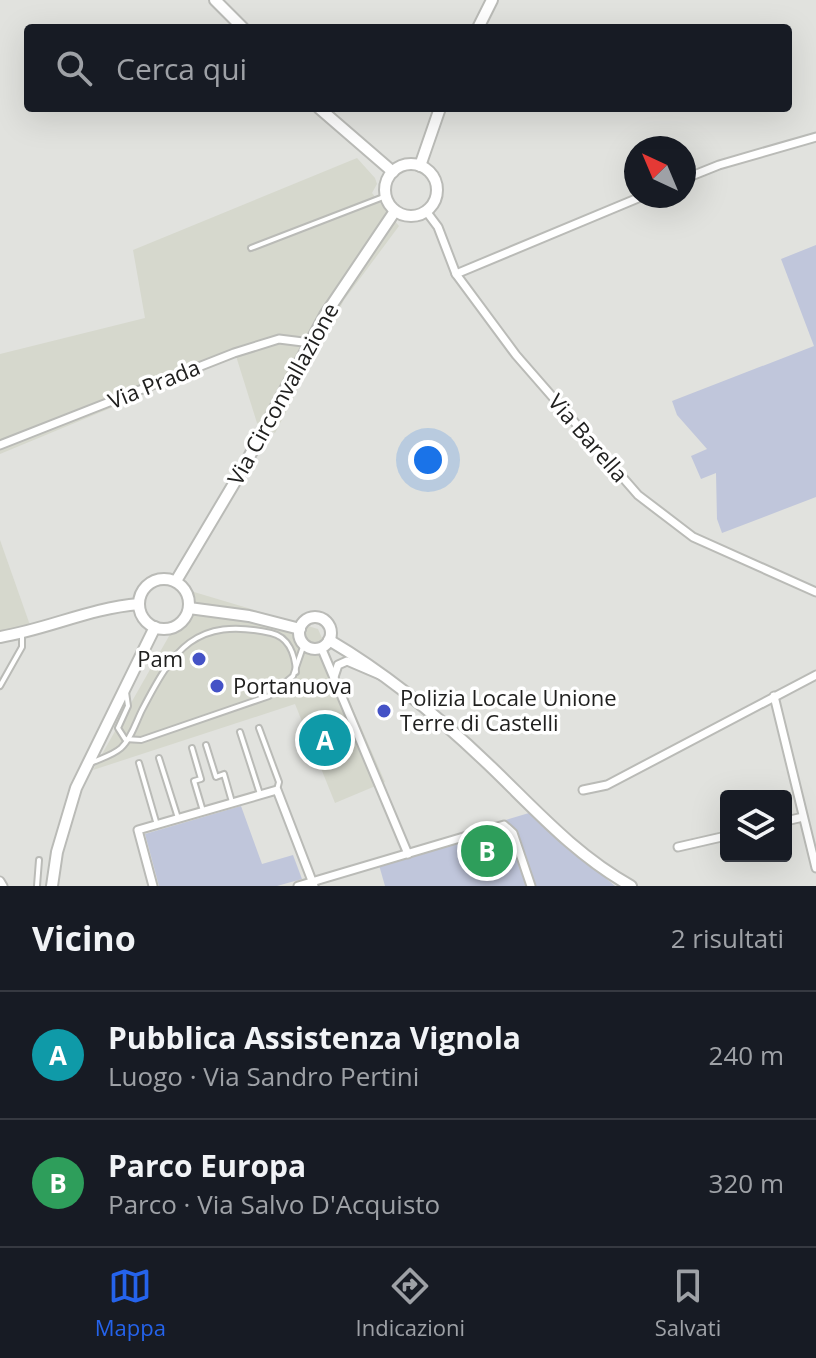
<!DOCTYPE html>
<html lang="it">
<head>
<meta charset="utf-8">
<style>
	body { margin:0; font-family:"Open Sans",sans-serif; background:#20242c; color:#f1f3f6 }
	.controls { position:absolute; right:24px; bottom:24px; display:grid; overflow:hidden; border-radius:8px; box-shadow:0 8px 32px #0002 }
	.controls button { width:72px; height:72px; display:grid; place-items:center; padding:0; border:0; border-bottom:2px solid #363941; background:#171b24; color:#f1f3f6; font:40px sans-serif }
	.compass { position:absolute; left:624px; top:136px; width:72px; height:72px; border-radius:50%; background:#171b24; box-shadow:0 8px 32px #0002; rotate:316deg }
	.you { position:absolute; left:428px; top:460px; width:28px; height:28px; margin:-20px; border:6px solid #fff; border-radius:50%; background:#1a73e8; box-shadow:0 0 0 12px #1a73e833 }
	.badge { display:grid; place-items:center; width:52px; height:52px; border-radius:50%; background:#2563eb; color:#fff; font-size:26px; font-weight:700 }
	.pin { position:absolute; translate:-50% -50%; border:4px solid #fff; box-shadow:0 2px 8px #0006 }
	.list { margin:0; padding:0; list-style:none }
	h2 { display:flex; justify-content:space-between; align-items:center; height:104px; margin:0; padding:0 32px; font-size:34px }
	h2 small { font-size:26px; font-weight:400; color:#9ea1a6 }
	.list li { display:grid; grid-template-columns:52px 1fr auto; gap:24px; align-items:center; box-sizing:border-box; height:128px; padding:0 32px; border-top:2px solid #363941 }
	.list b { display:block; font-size:30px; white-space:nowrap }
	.list p { margin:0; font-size:26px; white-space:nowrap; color:#9ea1a6 }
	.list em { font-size:26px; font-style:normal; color:#9ea1a6 }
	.icon { flex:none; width:44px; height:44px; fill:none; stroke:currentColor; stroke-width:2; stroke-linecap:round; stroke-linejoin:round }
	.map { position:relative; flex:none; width:816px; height:886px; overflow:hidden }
	.search { position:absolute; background:#171b24; box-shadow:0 8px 32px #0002; left:24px; right:24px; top:24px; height:88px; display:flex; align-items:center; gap:20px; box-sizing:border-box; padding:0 28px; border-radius:8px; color:#9ea1a6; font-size:30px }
	.sheet { height:360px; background:#171b24 }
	nav { display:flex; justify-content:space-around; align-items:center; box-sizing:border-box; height:112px; border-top:2px solid #363941; background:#171b24; font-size:22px; color:#9ea1a6 }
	nav a { display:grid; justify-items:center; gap:4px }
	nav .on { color:#2563eb }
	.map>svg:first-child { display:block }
</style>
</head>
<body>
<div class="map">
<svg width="816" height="886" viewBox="0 0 816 886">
	<rect width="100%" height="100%" fill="#e1e2de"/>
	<!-- built -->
	<g fill="#d6d8cd">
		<polygon points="357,158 375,178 377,184 372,193 399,226 344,300 275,433 257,423 236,356 0,454 0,354 145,318 133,250"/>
		<polygon points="0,540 31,628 0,634"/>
		<polygon points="194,592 318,629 385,782 335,803 295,704 93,770"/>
	</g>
	<!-- green -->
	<g fill="#c0c6db">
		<polygon points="816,245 816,497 722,533 717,519 716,473 701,479 691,456 707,449 677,415 672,401 814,346 781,259"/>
		<polygon points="241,806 262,864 293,855 302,879 277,886 159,886 145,834"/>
		<polygon points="529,813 615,886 385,886 377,858"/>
	</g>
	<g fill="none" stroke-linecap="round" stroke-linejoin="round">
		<defs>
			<g id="lane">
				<polyline points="251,248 386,196"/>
				<polyline points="0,686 22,647 22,635"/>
				<polyline points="126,692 128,706 118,728 125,739 141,740 269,696 293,676 304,644"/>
				<polyline points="259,728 279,782 277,790"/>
				<polyline points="240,732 260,794"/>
				<polyline points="206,745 216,777 224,774 232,802"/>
				<polyline points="192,748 201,779 194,781 203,811"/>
				<polyline points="159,758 178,818"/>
				<path d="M 93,762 C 102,758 113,755 121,748 C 131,739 136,722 142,710 C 173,650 195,616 271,633 C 289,637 295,655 296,672"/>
				<polyline points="139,763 157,825"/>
				<polyline points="37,886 39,860"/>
			</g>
			<g id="street">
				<polyline points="684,179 719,165 816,137"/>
				<polyline points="426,211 438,227 456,274 516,355 638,495 693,537 816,592"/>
				<polyline points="456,274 643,196"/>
				<polyline points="0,445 234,353 279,339 311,343"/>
				<polyline points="321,647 408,854"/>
				<polyline points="334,677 338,665 347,661 382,676"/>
				<polyline points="774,696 816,868"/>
				<polyline points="583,790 607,785 816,675"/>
				<polyline points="786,821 803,817"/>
				<polyline points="678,847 726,836"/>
				<polyline points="0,881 3,886"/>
				<polyline points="153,886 138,830 277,790 314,886"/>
				<polyline points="298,886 504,825 513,833 531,886"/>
			</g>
			<g id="secondary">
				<polyline points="215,0 243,28"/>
				<polyline points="478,28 492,0"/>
				<polyline points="319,108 393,172"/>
				<circle cx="411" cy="190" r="26"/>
				<polyline points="420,166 440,108"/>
				<circle cx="164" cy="604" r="25"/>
				<polyline points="176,581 242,470 325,315 395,211"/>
				<polyline points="189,608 249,616 300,629"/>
				<circle cx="315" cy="633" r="16"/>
				<path d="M 0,637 C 48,629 90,608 139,604"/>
				<path d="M 329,640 C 387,674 439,717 488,764 C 534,808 574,854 631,886"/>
				<polyline points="52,886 57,852 76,788 155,627"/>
			</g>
		</defs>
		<!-- lane casing -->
		<use href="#lane" stroke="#babbb7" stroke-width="8"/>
		<!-- street casing -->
		<use href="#street" stroke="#babbb7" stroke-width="11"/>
		<!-- secondary casing -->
		<use href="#secondary" stroke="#babbb7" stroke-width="14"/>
		<!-- lane -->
		<use href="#lane" stroke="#fff" stroke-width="4"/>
		<!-- street -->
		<use href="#street" stroke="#fff" stroke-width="7"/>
		<!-- secondary -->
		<use href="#secondary" stroke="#fff" stroke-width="10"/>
	</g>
	<!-- markers -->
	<g fill="#4452c6" stroke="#fff" stroke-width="3">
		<circle cx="199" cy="659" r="8"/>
		<circle cx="217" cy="686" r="8"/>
		<circle cx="384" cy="711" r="8"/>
	</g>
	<g text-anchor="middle" stroke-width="7" stroke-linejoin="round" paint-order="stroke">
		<!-- street labels -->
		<g font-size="22" fill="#20201f" stroke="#fff">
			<text transform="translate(154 384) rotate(-22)" y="8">Via Prada</text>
			<text transform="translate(283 394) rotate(-61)" y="8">Via Circonvallazione</text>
			<text transform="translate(588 438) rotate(49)" y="8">Via Barella</text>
		</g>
		<!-- poi labels -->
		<g font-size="22" fill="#20201f" stroke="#fff" text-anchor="start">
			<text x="183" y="667" text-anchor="end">Pam</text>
			<text x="233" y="694">Portanuova</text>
			<text x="400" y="706">Polizia Locale Unione<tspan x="400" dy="25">Terre di Castelli</tspan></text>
		</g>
	</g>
</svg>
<div class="controls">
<button><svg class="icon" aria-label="layers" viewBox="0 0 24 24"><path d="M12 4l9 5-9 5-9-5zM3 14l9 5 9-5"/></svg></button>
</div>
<svg class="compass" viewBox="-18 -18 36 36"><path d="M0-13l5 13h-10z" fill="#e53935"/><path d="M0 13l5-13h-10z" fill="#9ea1a6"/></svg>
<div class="you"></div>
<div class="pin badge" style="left:325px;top:740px;background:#0f9aa8">A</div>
<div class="pin badge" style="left:487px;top:851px;background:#2e9e5b">B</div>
<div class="search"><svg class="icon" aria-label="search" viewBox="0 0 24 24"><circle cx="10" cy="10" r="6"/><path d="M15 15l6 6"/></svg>Cerca qui</div>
</div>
<section class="sheet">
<h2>Vicino<small>2 risultati</small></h2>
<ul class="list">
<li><span class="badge" style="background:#0f9aa8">A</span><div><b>Pubblica Assistenza Vignola</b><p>Luogo · Via Sandro Pertini</p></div><em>240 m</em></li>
<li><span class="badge" style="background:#2e9e5b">B</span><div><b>Parco Europa</b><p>Parco · Via Salvo D'Acquisto</p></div><em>320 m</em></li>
</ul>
</section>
<nav>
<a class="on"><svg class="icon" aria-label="map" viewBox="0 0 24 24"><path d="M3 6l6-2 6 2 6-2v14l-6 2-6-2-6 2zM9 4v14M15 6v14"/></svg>Mappa</a>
<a><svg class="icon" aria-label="directions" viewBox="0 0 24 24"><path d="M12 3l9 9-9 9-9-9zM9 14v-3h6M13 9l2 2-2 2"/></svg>Indicazioni</a>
<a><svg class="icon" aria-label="saved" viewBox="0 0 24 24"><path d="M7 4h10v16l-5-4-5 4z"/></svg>Salvati</a>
</nav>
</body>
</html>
